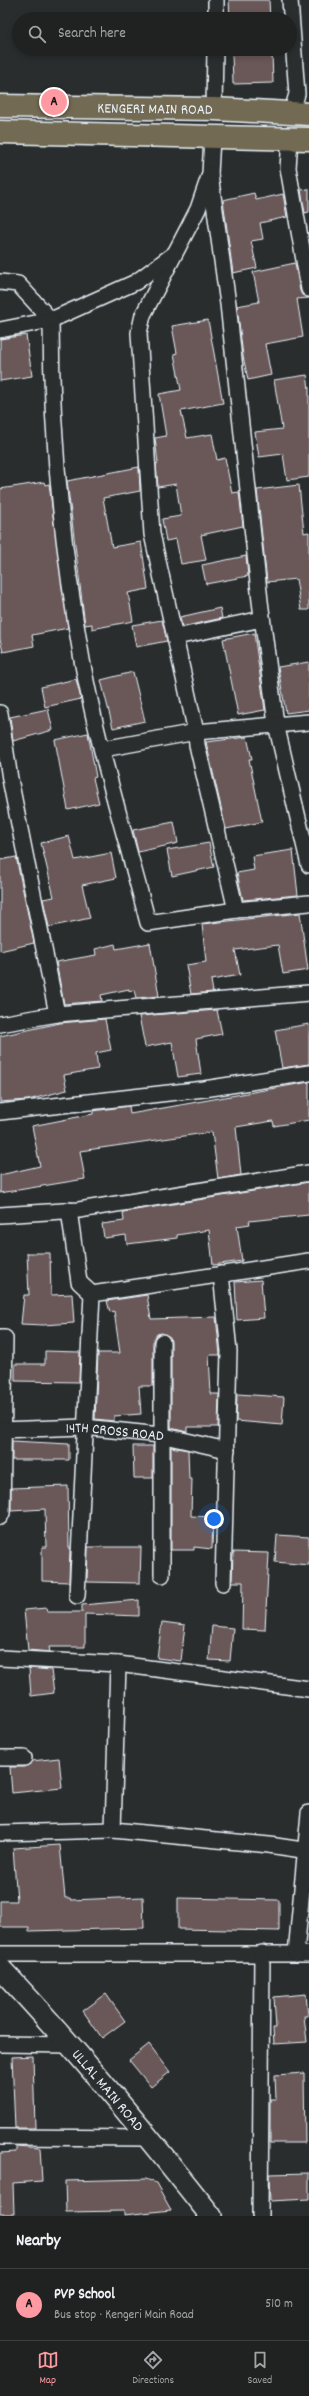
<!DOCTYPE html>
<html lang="en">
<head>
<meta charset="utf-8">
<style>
	body { margin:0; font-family:Dekko,sans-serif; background:#282a2a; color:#f1f3f6 }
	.you { position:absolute; left:214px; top:1519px; width:14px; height:14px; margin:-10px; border:3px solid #fff; border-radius:50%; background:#1a73e8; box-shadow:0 0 0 6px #1a73e833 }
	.badge { display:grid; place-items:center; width:26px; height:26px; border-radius:50%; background:#ff9aa2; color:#111; font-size:13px; font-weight:700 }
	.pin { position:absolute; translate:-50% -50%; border:2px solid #fff; box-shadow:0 1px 4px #0006 }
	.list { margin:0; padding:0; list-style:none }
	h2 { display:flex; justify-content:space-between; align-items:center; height:52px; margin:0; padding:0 16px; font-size:17px }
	h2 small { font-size:13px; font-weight:400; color:#a2a4a5 }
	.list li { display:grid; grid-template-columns:26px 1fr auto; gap:12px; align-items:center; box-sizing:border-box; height:72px; padding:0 16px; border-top:1px solid #3d3f40 }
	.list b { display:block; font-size:15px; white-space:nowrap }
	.list p { margin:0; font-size:13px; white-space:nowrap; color:#a2a4a5 }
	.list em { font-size:13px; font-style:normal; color:#a2a4a5 }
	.icon { flex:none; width:22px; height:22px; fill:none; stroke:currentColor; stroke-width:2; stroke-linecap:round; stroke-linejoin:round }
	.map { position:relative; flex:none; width:309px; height:2216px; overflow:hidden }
	.search { position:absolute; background:#202222; box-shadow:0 2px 6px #0003; left:12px; right:12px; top:12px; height:44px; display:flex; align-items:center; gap:10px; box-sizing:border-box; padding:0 14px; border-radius:22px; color:#a2a4a5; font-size:15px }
	.sheet { height:124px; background:#202222 }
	nav { display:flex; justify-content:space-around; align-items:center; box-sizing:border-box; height:56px; border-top:1px solid #3d3f40; background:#202222; font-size:11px; color:#a2a4a5 }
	nav a { display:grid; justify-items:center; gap:2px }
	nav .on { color:#ff9aa2 }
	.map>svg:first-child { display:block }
</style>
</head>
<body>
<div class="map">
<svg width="309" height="2216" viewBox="0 0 309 2216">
	<rect width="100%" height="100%" fill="#2a2d2e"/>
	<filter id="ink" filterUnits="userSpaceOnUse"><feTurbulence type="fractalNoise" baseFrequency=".025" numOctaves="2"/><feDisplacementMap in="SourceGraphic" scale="8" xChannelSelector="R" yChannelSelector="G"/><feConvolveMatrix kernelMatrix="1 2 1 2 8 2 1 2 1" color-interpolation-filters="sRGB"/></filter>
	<g filter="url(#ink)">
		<!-- building -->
		<g fill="#6b5958" stroke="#e8f1f8">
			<polygon points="229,0 269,0 270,19 230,19"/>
			<polygon points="272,52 273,83 233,84 232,53"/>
			<polygon points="309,189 309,212 305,213 301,190"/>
			<polygon points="254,193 256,200 283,194 287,217 260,223 263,239 251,241 257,268 233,273 223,200"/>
			<polygon points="295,263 300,291 302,295 309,298 297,299 303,337 265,344 271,375 248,380 243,356 237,306 259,302 253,272"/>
			<polygon points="208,320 223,403 181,411 187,438 212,434 217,460 225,458 232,493 239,492 243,526 201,535 206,560 181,564 176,539 166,541 162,519 181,516 176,484 158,487 156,464 158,463 155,438 166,436 159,394 181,390 174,354 177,353 172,326"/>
			<polygon points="26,335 32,376 0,381 0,339"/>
			<polygon points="307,375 309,389 309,477 287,480 283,454 259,457 255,432 282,429 274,380"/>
			<polygon points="139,467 140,491 103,498 112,547 141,542 148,589 128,593 133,621 92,629 92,624 85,625 67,481"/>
			<polygon points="44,482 45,485 49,484 68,628 32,635 34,646 3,652 0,639 0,489"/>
			<polygon points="299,485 304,533 309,532 309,610 301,610 296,579 267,582 257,490"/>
			<polygon points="246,556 248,576 206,584 202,565"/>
			<polygon points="220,608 222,618 182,627 180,617"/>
			<polygon points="162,620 167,641 136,647 132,625"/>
			<polygon points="254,633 265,710 238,715 223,639"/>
			<polygon points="309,662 309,710 286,713 278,667"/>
			<polygon points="133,672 145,721 113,728 101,680"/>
			<polygon points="76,679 81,699 45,707 41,687"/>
			<polygon points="48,709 53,730 13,741 10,717"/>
			<polygon points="88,733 96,777 93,778 99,803 68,810 55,740"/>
			<polygon points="247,737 252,759 249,759 262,822 226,829 206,742"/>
			<polygon points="174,822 178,843 138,852 133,830"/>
			<polygon points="69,836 75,860 111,853 116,878 82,885 90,918 49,927 43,899 54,897 41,843"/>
			<polygon points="209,843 214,867 172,876 167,850"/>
			<polygon points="293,850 298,895 243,900 237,873 254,870 252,856"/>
			<polygon points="16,857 34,943 0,951 0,860"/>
			<polygon points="300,913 308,970 283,974 278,945 235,950 240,975 211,980 213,992 191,994 186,965 206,962 202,924"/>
			<polygon points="150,943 159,996 136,998 134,990 129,991 129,989 101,995 102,1001 64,1004 56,962 96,955 95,949 115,944 116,949"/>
			<polygon points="217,1010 222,1034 196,1039 201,1074 178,1077 172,1042 145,1047 139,1016"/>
			<polygon points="105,1019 111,1050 96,1053 98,1069 64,1075 67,1090 28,1100 0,1102 0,1036 60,1023"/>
			<polygon points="309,1024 309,1064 282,1068 275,1030"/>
			<polygon points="309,1082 309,1120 274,1126 273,1121 236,1127 241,1175 218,1179 212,1132 80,1151 85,1179 0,1193 0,1175 40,1166 32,1126 93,1114 93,1111 129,1106 130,1114"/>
			<polygon points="309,1182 309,1215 249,1221 250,1224 237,1226 242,1261 213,1265 209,1230 177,1235 177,1238 127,1244 126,1235 104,1238 102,1224 124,1221 123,1212"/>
			<polygon points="27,1253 50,1253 51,1295 72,1294 74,1323 43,1325 21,1324 24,1295 29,1295"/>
			<polygon points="261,1280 264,1318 237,1320 235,1282"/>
			<polygon points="147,1295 151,1319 216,1317 220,1355 209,1355 211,1394 219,1394 218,1427 187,1427 187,1432 171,1428 171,1342 170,1337 162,1333 157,1334 153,1342 153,1386 139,1386 141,1414 114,1416 114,1421 95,1419 98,1353 120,1353 114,1311 110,1312 107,1301"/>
			<polygon points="45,1351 80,1352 79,1382 15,1381 15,1364 45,1364"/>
			<polygon points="237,1394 284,1397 282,1425 236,1421"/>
			<polygon points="12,1441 69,1444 69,1460 12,1460"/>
			<polygon points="133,1446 153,1446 153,1478 134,1478"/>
			<polygon points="171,1447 188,1450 189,1479 192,1479 191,1516 213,1517 212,1549 194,1547 194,1550 171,1550"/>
			<polygon points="68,1486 69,1547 70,1547 69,1582 42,1581 42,1547 46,1547 45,1509 11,1511 11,1488"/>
			<polygon points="277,1535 309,1537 309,1565 275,1562"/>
			<polygon points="88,1547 141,1547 140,1583 87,1582"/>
			<polygon points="233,1552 269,1553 265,1630 242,1629 243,1582 232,1582"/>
			<polygon points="139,1600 139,1616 85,1614 85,1647 49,1647 50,1652 28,1650 24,1610 46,1608 47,1612 82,1612 82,1605"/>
			<polygon points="162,1622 185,1625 181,1661 157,1658"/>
			<polygon points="212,1626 233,1628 230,1661 209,1660"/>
			<polygon points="29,1668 51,1670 54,1693 31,1696"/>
			<polygon points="59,1758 62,1788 12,1793 10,1767 24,1767 32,1761"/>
			<polygon points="60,1845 65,1898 70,1898 71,1900 143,1897 144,1928 29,1931 29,1927 0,1927 0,1901 17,1901 13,1848"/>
			<polygon points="178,1898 279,1900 279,1931 178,1929"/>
			<polygon points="106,1994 125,2021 102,2038 83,2011"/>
			<polygon points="306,1994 308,2016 304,2016 307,2042 274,2044 273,2028 276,2028 274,1997"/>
			<polygon points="149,2044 170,2072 151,2087 129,2060"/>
			<polygon points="33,2056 35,2128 15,2128 12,2057"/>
			<polygon points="304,2073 305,2143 270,2143 270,2099 276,2099 275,2075"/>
			<polygon points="16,2146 40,2148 42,2181 13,2183 14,2214 0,2214 0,2153 16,2152"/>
			<polygon points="309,2173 309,2199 270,2201 269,2174"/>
			<polygon points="146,2179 156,2183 171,2210 124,2215 124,2211 66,2212 65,2181"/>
		</g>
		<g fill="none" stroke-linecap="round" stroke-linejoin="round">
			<defs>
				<g id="minor">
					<polyline points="290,0 297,94 291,114"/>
					<polyline points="216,19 216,0"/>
					<polyline points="214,109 215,49"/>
					<polyline points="212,137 210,174 228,304 260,601 276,724 309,865"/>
					<polyline points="290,139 288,168 309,289"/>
					<polyline points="210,174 198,209 143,315 139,333 152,534 196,732 197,745 236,910"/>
					<path d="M 174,254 L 136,282 L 51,320 C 51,434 62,548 82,660 C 98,749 126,836 148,923 L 236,910 L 309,903"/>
					<polyline points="0,282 18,284 51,320"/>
					<polyline points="0,330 51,320"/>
					<polyline points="176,637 262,619"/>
					<polyline points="0,713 10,779 57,1014 0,1024"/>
					<polyline points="103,749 196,732 309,722"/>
					<polyline points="57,1014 309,993"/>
					<polyline points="0,1112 204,1089 309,1073"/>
					<polyline points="69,1210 79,1282 92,1294"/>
					<polyline points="0,1215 79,1210 309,1173"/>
					<polyline points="221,1274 229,1351 223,1583"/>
					<polyline points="0,1338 5,1338 2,1513 0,1517"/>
					<polyline points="162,1342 162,1575"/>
					<path id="s1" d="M 0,1430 L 84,1427 L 160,1435 L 227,1450"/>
					<polyline points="77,1596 92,1294 309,1261"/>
					<polyline points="0,1658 118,1664 309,1689"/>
					<polyline points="118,1664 113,1830 269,1845 309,1851"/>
					<polyline points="0,1758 24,1758"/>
					<polyline points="0,1833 113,1830"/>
					<polyline points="0,1954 309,1954"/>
					<polyline points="296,1954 309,1813"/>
					<polyline points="0,2044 70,2045"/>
					<polyline points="0,2137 150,2138"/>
					<polyline points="260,2216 262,1953"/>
				</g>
				<g id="secondary">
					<path id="s2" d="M 0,1968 C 75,2047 144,2131 211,2216"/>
				</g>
				<g id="primary">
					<path id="s3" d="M 0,106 L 214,109 L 309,114"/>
					<polyline points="0,132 309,139"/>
				</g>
			</defs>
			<!-- minor casing -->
			<use href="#minor" stroke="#e8f1f8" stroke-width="18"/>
			<!-- secondary casing -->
			<use href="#secondary" stroke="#e8f1f8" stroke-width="24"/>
			<!-- primary casing -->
			<use href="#primary" stroke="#e8f1f8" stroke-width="25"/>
			<!-- minor -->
			<use href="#minor" stroke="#2a2d2e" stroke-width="15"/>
			<!-- secondary -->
			<use href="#secondary" stroke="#2a2d2e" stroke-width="21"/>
			<!-- primary -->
			<use href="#primary" stroke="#736b52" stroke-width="22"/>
		</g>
	</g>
	<g text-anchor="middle" stroke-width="3" stroke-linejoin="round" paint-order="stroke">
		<!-- street labels -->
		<g font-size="15" fill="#e8f1f8" stroke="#2a2d2e">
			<text dy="5" stroke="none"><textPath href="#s3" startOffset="155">KENGERI MAIN ROAD</textPath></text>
			<text dy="5" stroke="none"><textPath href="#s1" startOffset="115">14TH CROSS ROAD</textPath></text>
			<text dy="5" stroke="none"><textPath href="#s2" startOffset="163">ULLAL MAIN ROAD</textPath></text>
		</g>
	</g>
</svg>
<div class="you"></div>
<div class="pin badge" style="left:54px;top:102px">A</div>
<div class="search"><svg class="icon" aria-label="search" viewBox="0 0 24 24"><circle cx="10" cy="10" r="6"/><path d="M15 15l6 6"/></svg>Search here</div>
</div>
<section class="sheet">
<h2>Nearby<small></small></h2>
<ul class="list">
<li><span class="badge">A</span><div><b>PVP School</b><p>Bus stop · Kengeri Main Road</p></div><em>510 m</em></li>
</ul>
</section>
<nav>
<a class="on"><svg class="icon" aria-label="map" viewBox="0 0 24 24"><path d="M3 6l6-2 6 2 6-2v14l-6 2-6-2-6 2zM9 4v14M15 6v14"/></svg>Map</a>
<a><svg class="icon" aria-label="directions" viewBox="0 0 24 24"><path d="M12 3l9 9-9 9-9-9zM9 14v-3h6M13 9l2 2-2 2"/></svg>Directions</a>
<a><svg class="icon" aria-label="saved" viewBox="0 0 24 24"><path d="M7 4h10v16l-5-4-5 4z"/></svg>Saved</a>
</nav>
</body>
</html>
